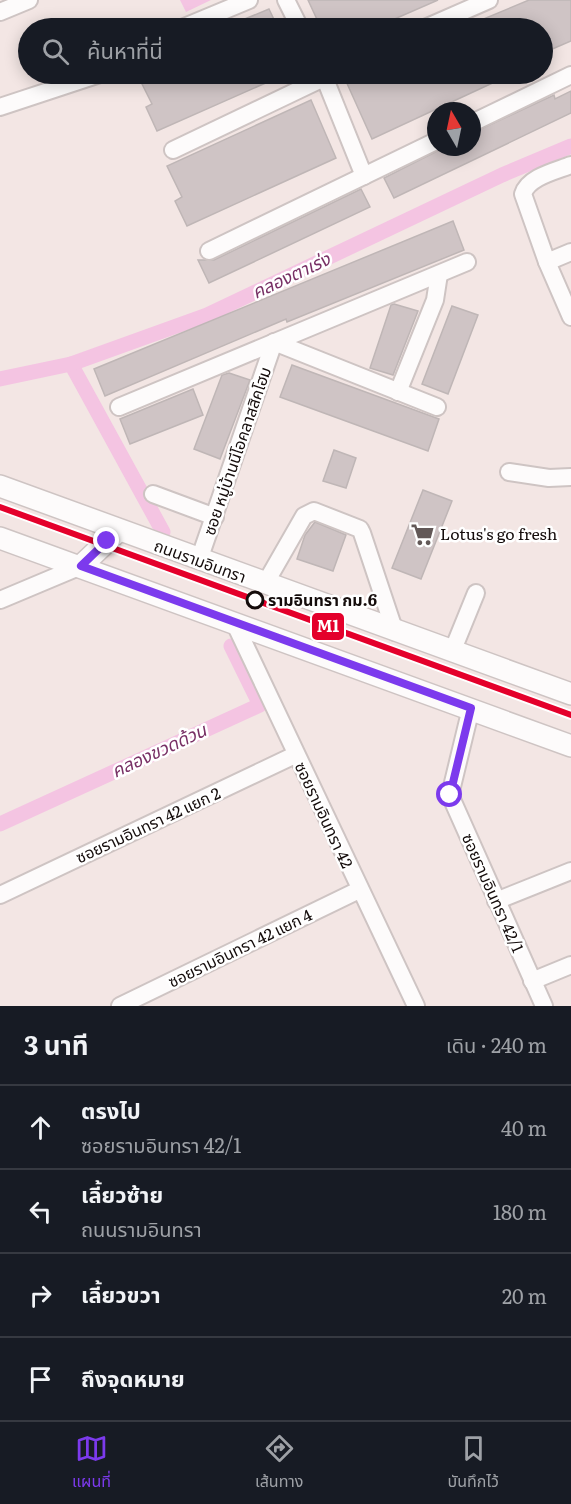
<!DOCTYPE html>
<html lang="th">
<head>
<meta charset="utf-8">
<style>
	body { margin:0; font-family:Literata,"Noto Sans Thai",serif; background:#242831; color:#f1f3f6 }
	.compass { position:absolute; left:427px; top:102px; width:54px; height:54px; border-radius:50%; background:#171b24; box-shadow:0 3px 15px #0003; rotate:351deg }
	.stop { position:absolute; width:18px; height:18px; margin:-14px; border:4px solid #7c3aed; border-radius:50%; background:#fff }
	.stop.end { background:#7c3aed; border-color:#fff; box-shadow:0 2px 6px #0008 }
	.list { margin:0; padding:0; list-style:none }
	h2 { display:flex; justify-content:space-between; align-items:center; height:78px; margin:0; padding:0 24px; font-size:26px }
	h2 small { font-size:20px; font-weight:400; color:#9ea1a6 }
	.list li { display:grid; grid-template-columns:39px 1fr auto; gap:18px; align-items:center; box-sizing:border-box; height:84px; padding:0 24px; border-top:2px solid #363941 }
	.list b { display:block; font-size:22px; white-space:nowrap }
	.list p { margin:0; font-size:20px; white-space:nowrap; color:#9ea1a6 }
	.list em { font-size:20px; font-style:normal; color:#9ea1a6 }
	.icon { flex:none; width:33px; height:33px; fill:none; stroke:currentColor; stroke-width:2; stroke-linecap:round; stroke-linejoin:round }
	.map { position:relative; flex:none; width:571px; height:1006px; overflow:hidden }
	.search { position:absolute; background:#171b24; box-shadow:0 3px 15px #0003; left:18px; right:18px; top:18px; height:66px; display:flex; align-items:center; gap:15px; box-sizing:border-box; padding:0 21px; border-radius:33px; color:#9ea1a6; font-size:22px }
	.sheet { height:414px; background:#171b24 }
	nav { display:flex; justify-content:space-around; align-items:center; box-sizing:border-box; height:84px; border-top:2px solid #363941; background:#171b24; font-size:16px; color:#9ea1a6 }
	nav a { display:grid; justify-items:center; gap:3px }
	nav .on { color:#7c3aed }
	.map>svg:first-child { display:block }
</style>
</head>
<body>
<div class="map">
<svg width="571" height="1006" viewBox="0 0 571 1006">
	<rect width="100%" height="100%" fill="#f3e6e4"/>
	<!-- water -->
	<polygon fill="#f4c4e2" points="180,0 211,0 186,12"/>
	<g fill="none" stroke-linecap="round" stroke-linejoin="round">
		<!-- canal -->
		<g stroke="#f4c4e2" stroke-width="15">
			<polyline points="71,364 163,532"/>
			<polyline points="0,379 71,364 207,315 502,175 571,146"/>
			<polyline points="0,824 260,705 231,646"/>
		</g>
	</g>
	<!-- building -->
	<g fill="#cfc4c5" stroke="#bfb6b6" stroke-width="1.5">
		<polygon points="308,0 438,0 374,28 321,28"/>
		<polygon points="529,0 571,0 571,41 543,53 543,28 462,28"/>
		<polygon points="269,9 278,28 223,28"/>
		<polygon points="137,74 286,74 157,131 146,107 152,104"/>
		<polygon points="358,74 512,74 372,139 345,79"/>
		<polygon points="571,91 571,113 394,198 384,178 445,147 472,147 472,133 554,95 555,99"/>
		<polygon points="311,100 336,158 187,226 175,201 182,197 167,166"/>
		<polygon points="361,189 370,207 209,283 198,260 214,260"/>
		<polygon points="453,221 464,250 287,322 286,319 105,396 94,369"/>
		<polygon points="394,304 418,311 393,375 370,368 391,305"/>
		<polygon points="452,306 478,315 448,394 422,384"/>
		<polygon points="292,365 439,419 428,451 280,397"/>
		<polygon points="229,373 250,380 220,459 194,449 222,375"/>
		<polygon points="193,389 203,415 130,444 120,419"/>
		<polygon points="334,450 356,458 346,488 323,481"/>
		<polygon points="423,490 452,501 421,579 392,568"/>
		<polygon points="315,522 346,535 333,571 297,559 305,535"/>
	</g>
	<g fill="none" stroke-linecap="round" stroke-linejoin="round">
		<defs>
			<g id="minor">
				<polyline points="286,0 300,28"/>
				<polyline points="0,12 29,0"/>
				<polyline points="182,28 249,0"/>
				<polyline points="425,28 489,0"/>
				<polyline points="323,74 364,176"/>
				<polyline points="0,107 100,74"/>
				<polyline points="472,123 571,75"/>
				<polyline points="173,150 332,74"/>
				<path d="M 571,165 C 556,171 528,177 523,194 L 547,262 L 571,317"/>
				<polyline points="209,251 436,141"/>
				<polyline points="547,262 571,252"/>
				<polyline points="398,392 435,300 439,274"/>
				<polyline points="119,407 467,262"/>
				<polyline points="509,472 549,478 571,477"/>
				<polyline points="153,494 215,517"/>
				<polyline points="199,560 274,342 437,407"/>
				<polyline points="265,584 304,516 314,511 360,529 362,533 395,632"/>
				<polyline points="0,600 81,566"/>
				<polyline points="234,622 416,1006"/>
				<polyline points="452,652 476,593"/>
				<polyline points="471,708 450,795 544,1006"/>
				<polyline points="0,895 295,755"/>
				<polyline points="496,901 571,871"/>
				<polyline points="532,981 571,965"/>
				<polyline points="120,1006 359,890"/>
			</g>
			<g id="major">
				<polyline points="0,486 571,694"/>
				<polyline points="0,538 571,746"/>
				<polyline points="81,566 118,531"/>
			</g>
		</defs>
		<!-- minor casing -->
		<use href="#minor" stroke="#cec4c3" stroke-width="20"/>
		<!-- major casing -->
		<use href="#major" stroke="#cec4c3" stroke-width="24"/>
		<!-- minor -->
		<use href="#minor" stroke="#fdfbfb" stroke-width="16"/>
		<!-- major -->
		<use href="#major" stroke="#fdfbfb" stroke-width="21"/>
		<defs>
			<polyline id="metro-1" points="0,507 571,715"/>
		</defs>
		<!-- metro-1 casing -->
		<use href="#metro-1" stroke="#fff" stroke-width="10"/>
		<!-- metro-1 -->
		<use href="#metro-1" stroke="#e4002b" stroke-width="6"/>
	</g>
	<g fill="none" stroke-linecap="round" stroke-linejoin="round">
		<!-- route -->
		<polyline stroke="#7c3aed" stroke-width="8" points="107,541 81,566 471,708 450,795"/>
	</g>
	<!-- icons -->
	<defs>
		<symbol id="supermarket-bare" viewBox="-9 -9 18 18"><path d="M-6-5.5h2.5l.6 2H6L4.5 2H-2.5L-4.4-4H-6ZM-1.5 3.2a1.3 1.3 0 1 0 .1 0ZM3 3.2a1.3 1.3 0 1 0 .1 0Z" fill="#625857" stroke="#fff" stroke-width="2.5" paint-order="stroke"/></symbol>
	</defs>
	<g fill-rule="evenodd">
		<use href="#supermarket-bare" x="406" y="518" width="33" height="33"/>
	</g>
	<!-- markers -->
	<circle fill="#fff" stroke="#140c0b" stroke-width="3" cx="255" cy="600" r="8"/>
	<g text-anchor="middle" stroke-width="5" stroke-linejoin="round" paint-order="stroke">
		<!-- street labels -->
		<g font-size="16" fill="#140c0b" stroke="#fff">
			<text transform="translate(237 451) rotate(-71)" y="6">ซอย หมู่บ้านนีโอคลาสสิคโฮม</text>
			<text transform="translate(200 561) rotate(20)" y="6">ถนนรามอินทรา</text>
			<text transform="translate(324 815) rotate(65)" y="6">ซอยรามอินทรา 42</text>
			<text transform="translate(148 825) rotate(-25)" y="6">ซอยรามอินทรา 42 แยก 2</text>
			<text transform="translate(493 893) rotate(66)" y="6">ซอยรามอินทรา 42/1</text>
			<text transform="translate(240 948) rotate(-26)" y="6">ซอยรามอินทรา 42 แยก 4</text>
		</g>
		<!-- poi labels -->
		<g font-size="16" fill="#140c0b" stroke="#fff" text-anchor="start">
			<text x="440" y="540">Lotus's go fresh</text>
		</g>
		<!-- stop labels -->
		<g font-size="16" font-weight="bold" fill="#140c0b" stroke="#fff" text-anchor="start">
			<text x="268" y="606">รามอินทรา กม.6</text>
		</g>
		<!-- water labels -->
		<g font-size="18" font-style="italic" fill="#783065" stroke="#fff">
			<text transform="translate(291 276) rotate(-25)" y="6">คลองตาเร่ง</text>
			<text transform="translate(159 751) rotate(-25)" y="6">คลองขวดด้วน</text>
		</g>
	</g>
	<rect stroke="#fff" stroke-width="2" x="311" y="612" width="34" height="29" rx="6" fill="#e4002b"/>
	<g font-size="16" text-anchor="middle" font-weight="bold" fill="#fff">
		<text x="328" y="632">M1</text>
	</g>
</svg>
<svg class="compass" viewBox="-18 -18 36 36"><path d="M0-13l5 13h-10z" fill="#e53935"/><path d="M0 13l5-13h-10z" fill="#9ea1a6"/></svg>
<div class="stop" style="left:450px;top:795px"></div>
<div class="stop end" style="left:107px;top:541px"></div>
<div class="search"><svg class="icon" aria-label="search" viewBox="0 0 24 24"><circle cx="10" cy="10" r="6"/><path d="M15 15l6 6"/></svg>ค้นหาที่นี่</div>
</div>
<section class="sheet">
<h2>3 นาที<small>เดิน · 240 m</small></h2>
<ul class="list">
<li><svg class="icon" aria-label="ahead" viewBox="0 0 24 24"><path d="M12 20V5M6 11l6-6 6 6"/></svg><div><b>ตรงไป</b><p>ซอยรามอินทรา 42/1</p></div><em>40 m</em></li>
<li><svg class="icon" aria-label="left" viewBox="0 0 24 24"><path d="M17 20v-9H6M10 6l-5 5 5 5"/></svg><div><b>เลี้ยวซ้าย</b><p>ถนนรามอินทรา</p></div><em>180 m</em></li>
<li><svg class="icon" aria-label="right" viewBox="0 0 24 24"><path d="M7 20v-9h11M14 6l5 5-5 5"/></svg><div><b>เลี้ยวขวา</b></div><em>20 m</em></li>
<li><svg class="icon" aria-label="arrive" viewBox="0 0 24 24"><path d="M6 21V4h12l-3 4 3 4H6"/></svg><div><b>ถึงจุดหมาย</b></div></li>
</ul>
</section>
<nav>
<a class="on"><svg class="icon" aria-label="map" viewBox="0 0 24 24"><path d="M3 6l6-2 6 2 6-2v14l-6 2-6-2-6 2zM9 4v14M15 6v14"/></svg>แผนที่</a>
<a><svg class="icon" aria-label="directions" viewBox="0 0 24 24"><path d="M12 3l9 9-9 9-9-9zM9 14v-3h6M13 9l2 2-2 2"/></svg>เส้นทาง</a>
<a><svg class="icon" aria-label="saved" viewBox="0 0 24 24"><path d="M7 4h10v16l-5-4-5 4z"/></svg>บันทึกไว้</a>
</nav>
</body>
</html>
